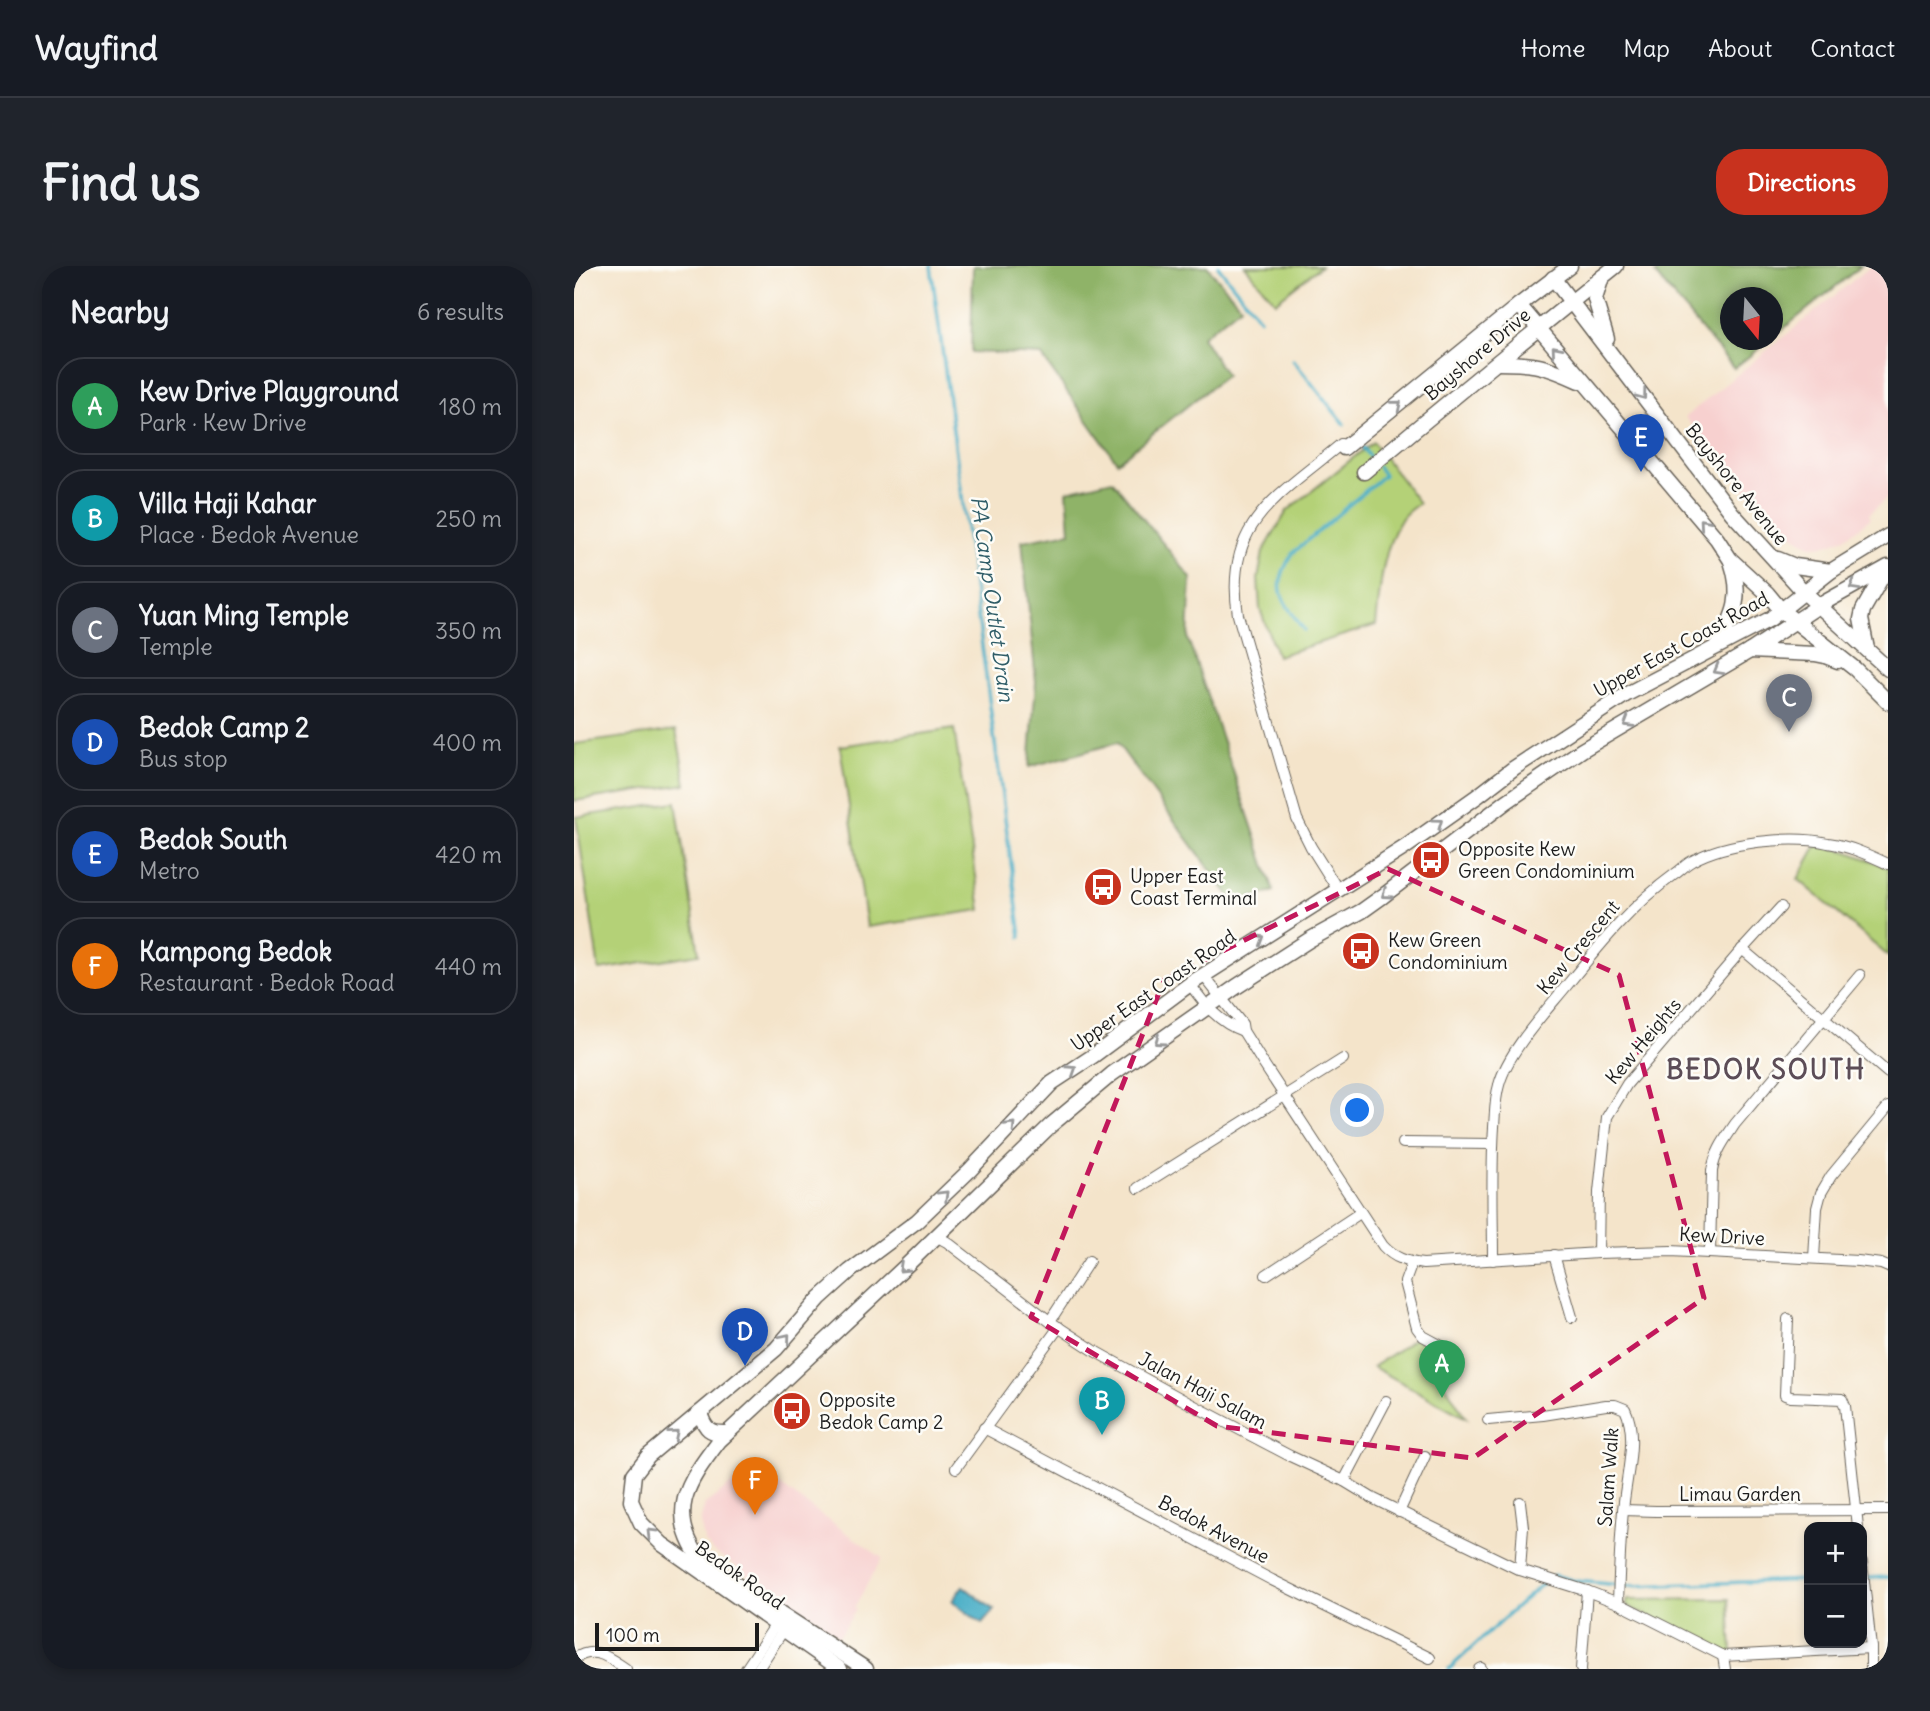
<!DOCTYPE html>
<html lang="en">
<head>
<meta charset="utf-8">
<style>
	body { margin:0; font-family:Delius,sans-serif; background:#20242c; color:#f1f3f6 }
	.controls { position:absolute; right:21px; bottom:21px; display:grid; overflow:hidden; border-radius:14px; box-shadow:0 4px 10px #0003 }
	.controls button { width:63px; height:63px; display:grid; place-items:center; padding:0; border:0; border-bottom:2px solid #363941; background:#171b24; color:#f1f3f6; font:35px sans-serif }
	.compass { position:absolute; left:1146px; top:21px; width:63px; height:63px; border-radius:50%; background:#171b24; box-shadow:0 4px 10px #0003; rotate:162deg }
	.scale { position:absolute; left:21px; bottom:18px; width:164px; box-sizing:border-box; padding-left:7px; border:4px solid #1c1c1c; border-top:0; font-size:19px; line-height:24px; white-space:nowrap; color:#1c1c1c; -webkit-text-stroke:5px #fdfcf7; paint-order:stroke }
	.you { position:absolute; left:784px; top:845px; width:24px; height:24px; margin:-18px; border:5px solid #fff; border-radius:50%; background:#1a73e8; box-shadow:0 0 0 10px #1a73e833 }
	.badge { display:grid; place-items:center; width:46px; height:46px; border-radius:50%; background:#c8321e; color:#fff; font-size:23px; font-weight:700 }
	.pin { position:absolute; translate:-50% -58px; filter:drop-shadow(0 2px 4px #0008) }
	.pin::after { content:''; position:absolute; top:37px; width:24px; height:21px; background:inherit; clip-path:polygon(0 0,100% 0,50% 100%) }
	.list { margin:0; padding:0; list-style:none }
	h2 { display:flex; justify-content:space-between; align-items:center; height:91px; margin:0; padding:0 28px; font-size:30px }
	h2 small { font-size:23px; font-weight:400; color:#9ea1a6 }
	.list li { display:grid; grid-template-columns:46px 1fr auto; gap:21px; align-items:center; box-sizing:border-box; height:98px; margin:0 14px 14px; padding:0 14px; border:2px solid #363941; border-radius:28px }
	.list b { display:block; font-size:26px; white-space:nowrap }
	.list p { margin:0; font-size:23px; white-space:nowrap; color:#9ea1a6 }
	.list em { font-size:23px; font-style:normal; color:#9ea1a6 }
	.map { position:relative; flex:none; width:1314px; height:1403px; overflow:hidden; border-radius:28px }
	header { display:flex; align-items:center; gap:42px; box-sizing:border-box; height:98px; padding:0 35px; background:#171b24; border-bottom:2px solid #363941 }
	header strong { font-size:33px }
	nav { display:flex; gap:38px; margin-inline-start:auto; font-size:24px }
	.intro { display:flex; align-items:center; justify-content:space-between; box-sizing:border-box; height:168px; padding:0 42px }
	h1 { margin:0; font-size:49px }
	.button { padding:18px 32px; border-radius:28px; background:#c8321e; color:#fff; font-size:24px; font-weight:700 }
	main { display:flex; gap:42px; padding:0 42px }
	aside { flex:1; background:#171b24; border-radius:28px; box-shadow:0 4px 10px #0003 }
	.map>svg:first-child { display:block }
</style>
</head>
<body>
<header>
<strong>Wayfind</strong>
<nav><a>Home</a><a>Map</a><a>About</a><a>Contact</a></nav>
</header>
<div class="intro"><h1>Find us</h1><a class="button">Directions</a></div>
<main>
<aside>
<h2>Nearby<small>6 results</small></h2>
<ul class="list">
<li><span class="badge" style="background:#2e9e5b">A</span><div><b>Kew Drive Playground</b><p>Park · Kew Drive</p></div><em>180 m</em></li>
<li><span class="badge" style="background:#0f9aa8">B</span><div><b>Villa Haji Kahar</b><p>Place · Bedok Avenue</p></div><em>250 m</em></li>
<li><span class="badge" style="background:#6b7280">C</span><div><b>Yuan Ming Temple</b><p>Temple</p></div><em>350 m</em></li>
<li><span class="badge" style="background:#1a4fb4">D</span><div><b>Bedok Camp 2</b><p>Bus stop</p></div><em>400 m</em></li>
<li><span class="badge" style="background:#1a4fb4">E</span><div><b>Bedok South</b><p>Metro</p></div><em>420 m</em></li>
<li><span class="badge" style="background:#e8710a">F</span><div><b>Kampong Bedok</b><p>Restaurant · Bedok Road</p></div><em>440 m</em></li>
</ul>
</aside>
<div class="map">
<svg width="1314" height="1403" viewBox="0 0 1314 1403">
	<rect width="100%" height="100%" fill="#fdfcf7"/>
	<filter id="ink" filterUnits="userSpaceOnUse"><feTurbulence type="fractalNoise" baseFrequency=".0143" numOctaves="2"/><feDisplacementMap in="SourceGraphic" scale="14" xChannelSelector="R" yChannelSelector="G"/><feConvolveMatrix kernelMatrix="1 2 1 2 8 2 1 2 1" color-interpolation-filters="sRGB"/></filter>
	<filter id="wash" filterUnits="userSpaceOnUse"><feTurbulence type="fractalNoise" baseFrequency=".00686" numOctaves="4" result="noise"/><feDisplacementMap in="SourceGraphic" scale="28" xChannelSelector="R" yChannelSelector="G"/><feGaussianBlur stdDeviation="1.57" result="paint"/><feColorMatrix in="noise" values="0 0 0 0 0 0 0 0 0 0 0 0 0 0 0 0 0 1.4 0 .05"/><feComposite in="paint" operator="in"/></filter>
	<g filter="url(#wash)">
		<rect width="100%" height="100%" fill="#f4e4ca"/>
		<!-- built -->
		<g fill="#f7d0cf">
			<polygon points="1297,0 1314,0 1314,231 1295,248 1297,252 1271,272 1253,279 1237,280 1200,258 1111,151"/>
			<polygon points="179,1200 308,1292 280,1342 282,1344 264,1371 138,1284 131,1276 126,1257 131,1238 173,1207"/>
		</g>
		<!-- green -->
		<g fill="#b4d177" stroke="#68764a" stroke-width="2">
			<polygon points="671,0 747,0 701,36"/>
			<path d="M 799,176 L 845,237 C 839,242 832,246 828,252 C 808,282 806,324 802,359 L 703,390 L 686,343 L 684,313 L 689,286 L 713,245 Z"/>
			<polygon points="380,463 407,644 293,661 266,480"/>
			<polygon points="102,464 112,518 0,535 0,478"/>
			<polygon points="102,536 125,688 25,704 2,551"/>
			<polygon points="1243,579 1272,585 1314,601 1314,690 1224,613"/>
			<polygon points="841,1072 866,1085 866,1095 874,1100 867,1112 892,1152 799,1101"/>
			<polygon points="1155,1333 1158,1387 1148,1387 1053,1340 1053,1334"/>
		</g>
		<!-- forest -->
		<g fill="#8fb368" stroke="#566842" stroke-width="2">
			<polygon points="399,0 633,0 667,40 628,71 652,109 543,196 467,89 397,86"/>
			<polygon points="1091,0 1287,0 1199,71 1198,32 1156,32 1156,74 1196,74 1160,102 1081,8"/>
			<polygon points="538,214 617,312 614,373 700,625 661,637 543,477 455,501 462,416 448,275 496,266 493,225"/>
		</g>
		<!-- water -->
		<polygon fill="#46adc6" stroke="#316471" stroke-width="2" points="389,1320 420,1344 408,1358 378,1335"/>
		<g fill="none" stroke-linecap="round" stroke-linejoin="round">
			<!-- stream -->
			<g stroke="#46adc6" stroke-width="3.5">
				<polyline points="357,0 447,671"/>
				<polyline points="644,0 686,53"/>
				<polyline points="719,94 770,158"/>
				<polyline points="788,181 799,195"/>
				<path d="M 730,364 C 709,334 695,323 719,287 L 810,209 L 804,201"/>
				<polyline points="978,1311 980,1309 1002,1315 1057,1320 1235,1314"/>
				<polyline points="1293,1312 1314,1311"/>
				<polyline points="875,1403 951,1333 972,1315"/>
			</g>
		</g>
	</g>
	<g filter="url(#ink)">
		<g fill="none" stroke-linecap="round" stroke-linejoin="round">
			<defs>
				<g id="street">
					<path d="M 764,624 L 737,581 L 723,553 L 664,349 C 649,256 705,230 767,178"/>
					<polyline points="1168,683 1314,807"/>
					<path d="M 629,709 L 668,758 L 669,765 L 689,797 L 809,980 C 820,992 833,996 849,998 L 1024,987 L 1097,985 L 1284,995 L 1307,998 L 1314,1001"/>
					<path d="M 616,718 C 630,738 645,757 669,765"/>
					<polyline points="829,877 919,878"/>
					<polyline points="564,922 769,793"/>
					<polyline points="362,970 373,976 478,1057 524,1087 613,1136 716,1190 770,1215 798,1232 946,1304 1013,1325 1044,1337 1149,1390 1297,1382"/>
					<polyline points="1024,987 1025,926 1033,851 1053,818 1165,687 1207,641"/>
					<path d="M 1136,987 L 1138,905 C 1141,886 1151,873 1161,858 L 1286,709"/>
					<polyline points="980,989 998,1051"/>
					<polyline points="1240,992 1243,942 1247,927 1257,910 1314,841"/>
					<path d="M 919,994 C 919,950 917,905 920,861 C 921,847 921,832 925,819 C 934,785 972,745 994,718 C 1028,676 1057,640 1101,608 C 1107,604 1112,598 1118,595 C 1152,576 1216,569 1254,577 C 1275,580 1295,589 1314,598"/>
					<polyline points="838,997 831,1016 843,1062 849,1070 875,1084"/>
					<polyline points="692,1009 786,947"/>
					<polyline points="1214,1053 1211,1129 1217,1131 1268,1133 1271,1140 1284,1261"/>
					<polyline points="476,1055 515,995"/>
					<path d="M 914,1154 L 969,1149 L 1032,1139 L 1041,1139 L 1051,1143 C 1065,1171 1051,1214 1049,1245 C 1046,1276 1045,1306 1044,1337"/>
					<polyline points="410,1162 698,1314 856,1392"/>
					<polyline points="382,1202 485,1061"/>
					<polyline points="770,1215 812,1135"/>
					<polyline points="1049,1244 1082,1245 1314,1244"/>
					<polyline points="825,1246 851,1190"/>
					<polyline points="1288,1296 1297,1382 1297,1403"/>
					<polyline points="946,1304 949,1261 946,1236"/>
					<polyline points="1149,1390 1151,1403"/>
					<path d="M 0,1393 C 21,1379 34,1391 52,1403"/>
					<polyline points="172,1403 204,1355"/>
					<polyline points="184,1403 212,1360"/>
					<polyline points="905,1403 907,1402"/>
					<polyline points="1007,1403 1013,1325"/>
				</g>
				<g id="secondary">
					<polyline points="1028,11 1021,33 1033,73"/>
					<polyline points="979,12 1158,247 1230,326 1314,403"/>
					<polyline points="945,39 1143,273 1156,293 1193,327 1207,344 1281,403 1314,436"/>
					<path d="M 924,97 C 960,97 973,100 1005,115"/>
					<polyline points="770,182 945,39 996,0"/>
					<path d="M 790,206 C 873,137 957,68 1042,0"/>
					<polyline points="1204,293 1221,300 1257,305"/>
					<path d="M 1143,380 C 1161,349 1169,330 1157,295"/>
					<polyline points="1293,383 1287,353 1289,344 1313,302"/>
					<polyline points="1176,385 1241,388 1251,390 1264,395"/>
					<path d="M 126,1147 C 131,1163 136,1168 153,1167"/>
					<polyline points="266,1403 88,1278 67,1257 57,1235 60,1208 74,1190 202,1083 246,1032 276,1005 343,955 396,904 478,817 519,790 616,718 830,582 905,529 940,502 1053,428 1196,353 1257,305 1314,270"/>
					<path d="M 292,1403 L 129,1297 C 91,1248 113,1217 145,1175 L 335,997 L 477,859 L 538,808 L 662,721 L 735,674 L 788,645 L 809,630 L 932,536 L 1008,484 L 1176,385 L 1246,339 L 1314,301"/>
				</g>
			</defs>
			<!-- street casing -->
			<use href="#street" stroke="#686259" stroke-width="12"/>
			<!-- secondary casing -->
			<use href="#secondary" stroke="#686259" stroke-width="17"/>
			<!-- street -->
			<use href="#street" stroke="#fff" stroke-width="10"/>
			<!-- secondary -->
			<use href="#secondary" stroke="#fff" stroke-width="14"/>
		</g>
		<!-- one-way arrows -->
		<defs><path id="oneway-chevron" d="M-2-3.5L2.5 0L-2 3.5" fill="none" stroke-width="1.6" stroke-linecap="round" stroke-linejoin="round" transform="scale(1.75)"/></defs>
		<g stroke="#999">
			<use href="#oneway-chevron" transform="translate(982 84) rotate(-131)"/>
			<use href="#oneway-chevron" transform="translate(1068 129) rotate(53)"/>
			<use href="#oneway-chevron" transform="translate(823 139) rotate(-39)"/>
			<use href="#oneway-chevron" transform="translate(1130 257) rotate(-131)"/>
			<use href="#oneway-chevron" transform="translate(1280 320) rotate(150)"/>
			<use href="#oneway-chevron" transform="translate(1144 404) rotate(150)"/>
			<use href="#oneway-chevron" transform="translate(1054 457) rotate(149)"/>
			<use href="#oneway-chevron" transform="translate(864 557) rotate(-36)"/>
			<use href="#oneway-chevron" transform="translate(812 628) rotate(145)"/>
			<use href="#oneway-chevron" transform="translate(686 673) rotate(-32)"/>
			<use href="#oneway-chevron" transform="translate(585 775) rotate(145)"/>
			<use href="#oneway-chevron" transform="translate(498 804) rotate(-33)"/>
			<use href="#oneway-chevron" transform="translate(437 860) rotate(-47)"/>
			<use href="#oneway-chevron" transform="translate(370 929) rotate(-44)"/>
			<use href="#oneway-chevron" transform="translate(329 1002) rotate(137)"/>
			<use href="#oneway-chevron" transform="translate(212 1072) rotate(-50)"/>
			<use href="#oneway-chevron" transform="translate(100 1168) rotate(-40)"/>
			<use href="#oneway-chevron" transform="translate(77 1267) rotate(-135)"/>
		</g>
	</g>
	<!-- marked area -->
	<path fill="none" stroke="#c2185b" stroke-width="5" stroke-dasharray="14 9" stroke-linejoin="round" d="M 814,603 L 1045,709 L 1130,1032 L 899,1192 L 643,1160 L 457,1051 L 590,714 Z"/>
	<!-- icons -->
	<defs>
		<symbol id="bus-disc" viewBox="-11 -11 22 22"><circle r="9.5" fill="#c8321e" stroke="#fdfcf7"/><path d="M-5-6H5V4H4V6H2V4H-2V6H-4V4H-5ZM-3.5-4V0h7V-4ZM-3.5 1.2v1.5H-2V1.2ZM2 1.2v1.5H3.5V1.2Z" fill="#fff"/></symbol>
	</defs>
	<g fill-rule="evenodd">
		<use href="#bus-disc" x="835" y="572" width="44" height="44"/>
		<use href="#bus-disc" x="507" y="599" width="44" height="44"/>
		<use href="#bus-disc" x="765" y="663" width="44" height="44"/>
		<use href="#bus-disc" x="196" y="1123" width="44" height="44"/>
	</g>
	<g text-anchor="middle" stroke-width="5" stroke-linejoin="round" paint-order="stroke">
		<!-- street labels -->
		<g font-size="19" fill="#1c1c1c" stroke="#fdfcf7">
			<text transform="translate(903 88) rotate(-40)" y="7">Bayshore Drive</text>
			<text transform="translate(1163 218) rotate(51)" y="7">Bayshore Avenue</text>
			<text transform="translate(1107 378) rotate(-29)" y="7">Upper East Coast Road</text>
			<text transform="translate(1004 681) rotate(-50)" y="7">Kew Crescent</text>
			<text transform="translate(579 724) rotate(-35)" y="7">Upper East Coast Road</text>
			<text transform="translate(1069 775) rotate(-50)" y="7">Kew Heights</text>
			<text transform="translate(1148 970) rotate(3)" y="7">Kew Drive</text>
			<text transform="translate(629 1124) rotate(28)" y="7">Jalan Haji Salam</text>
			<text transform="translate(1034 1211) rotate(-86)" y="7">Salam Walk</text>
			<text x="1166" y="1235">Limau Garden</text>
			<text transform="translate(640 1263) rotate(28)" y="7">Bedok Avenue</text>
			<text transform="translate(166 1309) rotate(35)" y="7">Bedok Road</text>
		</g>
		<!-- poi labels -->
		<g font-size="19" fill="#1c1c1c" stroke="#fdfcf7" text-anchor="start">
			<text x="884" y="590">Opposite Kew<tspan x="884" dy="22">Green Condominium</tspan></text>
			<text x="556" y="617">Upper East<tspan x="556" dy="22">Coast Terminal</tspan></text>
			<text x="814" y="681">Kew Green<tspan x="814" dy="22">Condominium</tspan></text>
			<text x="245" y="1141">Opposite<tspan x="245" dy="22">Bedok Camp 2</tspan></text>
		</g>
		<!-- water labels -->
		<g font-size="21" font-style="italic" fill="#2f5d68" stroke="#fdfcf7">
			<text transform="translate(418 333) rotate(82)" y="7">PA Camp Outlet Drain</text>
		</g>
		<!-- district labels -->
		<g font-size="26" font-weight="bold" letter-spacing="2" fill="#5c4d57" stroke="#fdfcf7">
			<text x="1192" y="813">BEDOK SOUTH</text>
		</g>
	</g>
</svg>
<div class="controls">
<button>+</button>
<button>−</button>
</div>
<svg class="compass" viewBox="-18 -18 36 36"><path d="M0-13l5 13h-10z" fill="#e53935"/><path d="M0 13l5-13h-10z" fill="#9ea1a6"/></svg>
<div class="scale">100 m</div>
<div class="you"></div>
<div class="pin badge" style="left:868px;top:1132px;background:#2e9e5b">A</div>
<div class="pin badge" style="left:528px;top:1169px;background:#0f9aa8">B</div>
<div class="pin badge" style="left:1215px;top:466px;background:#6b7280">C</div>
<div class="pin badge" style="left:171px;top:1100px;background:#1a4fb4">D</div>
<div class="pin badge" style="left:1067px;top:206px;background:#1a4fb4">E</div>
<div class="pin badge" style="left:181px;top:1249px;background:#e8710a">F</div>
</div>
</main>
</body>
</html>
